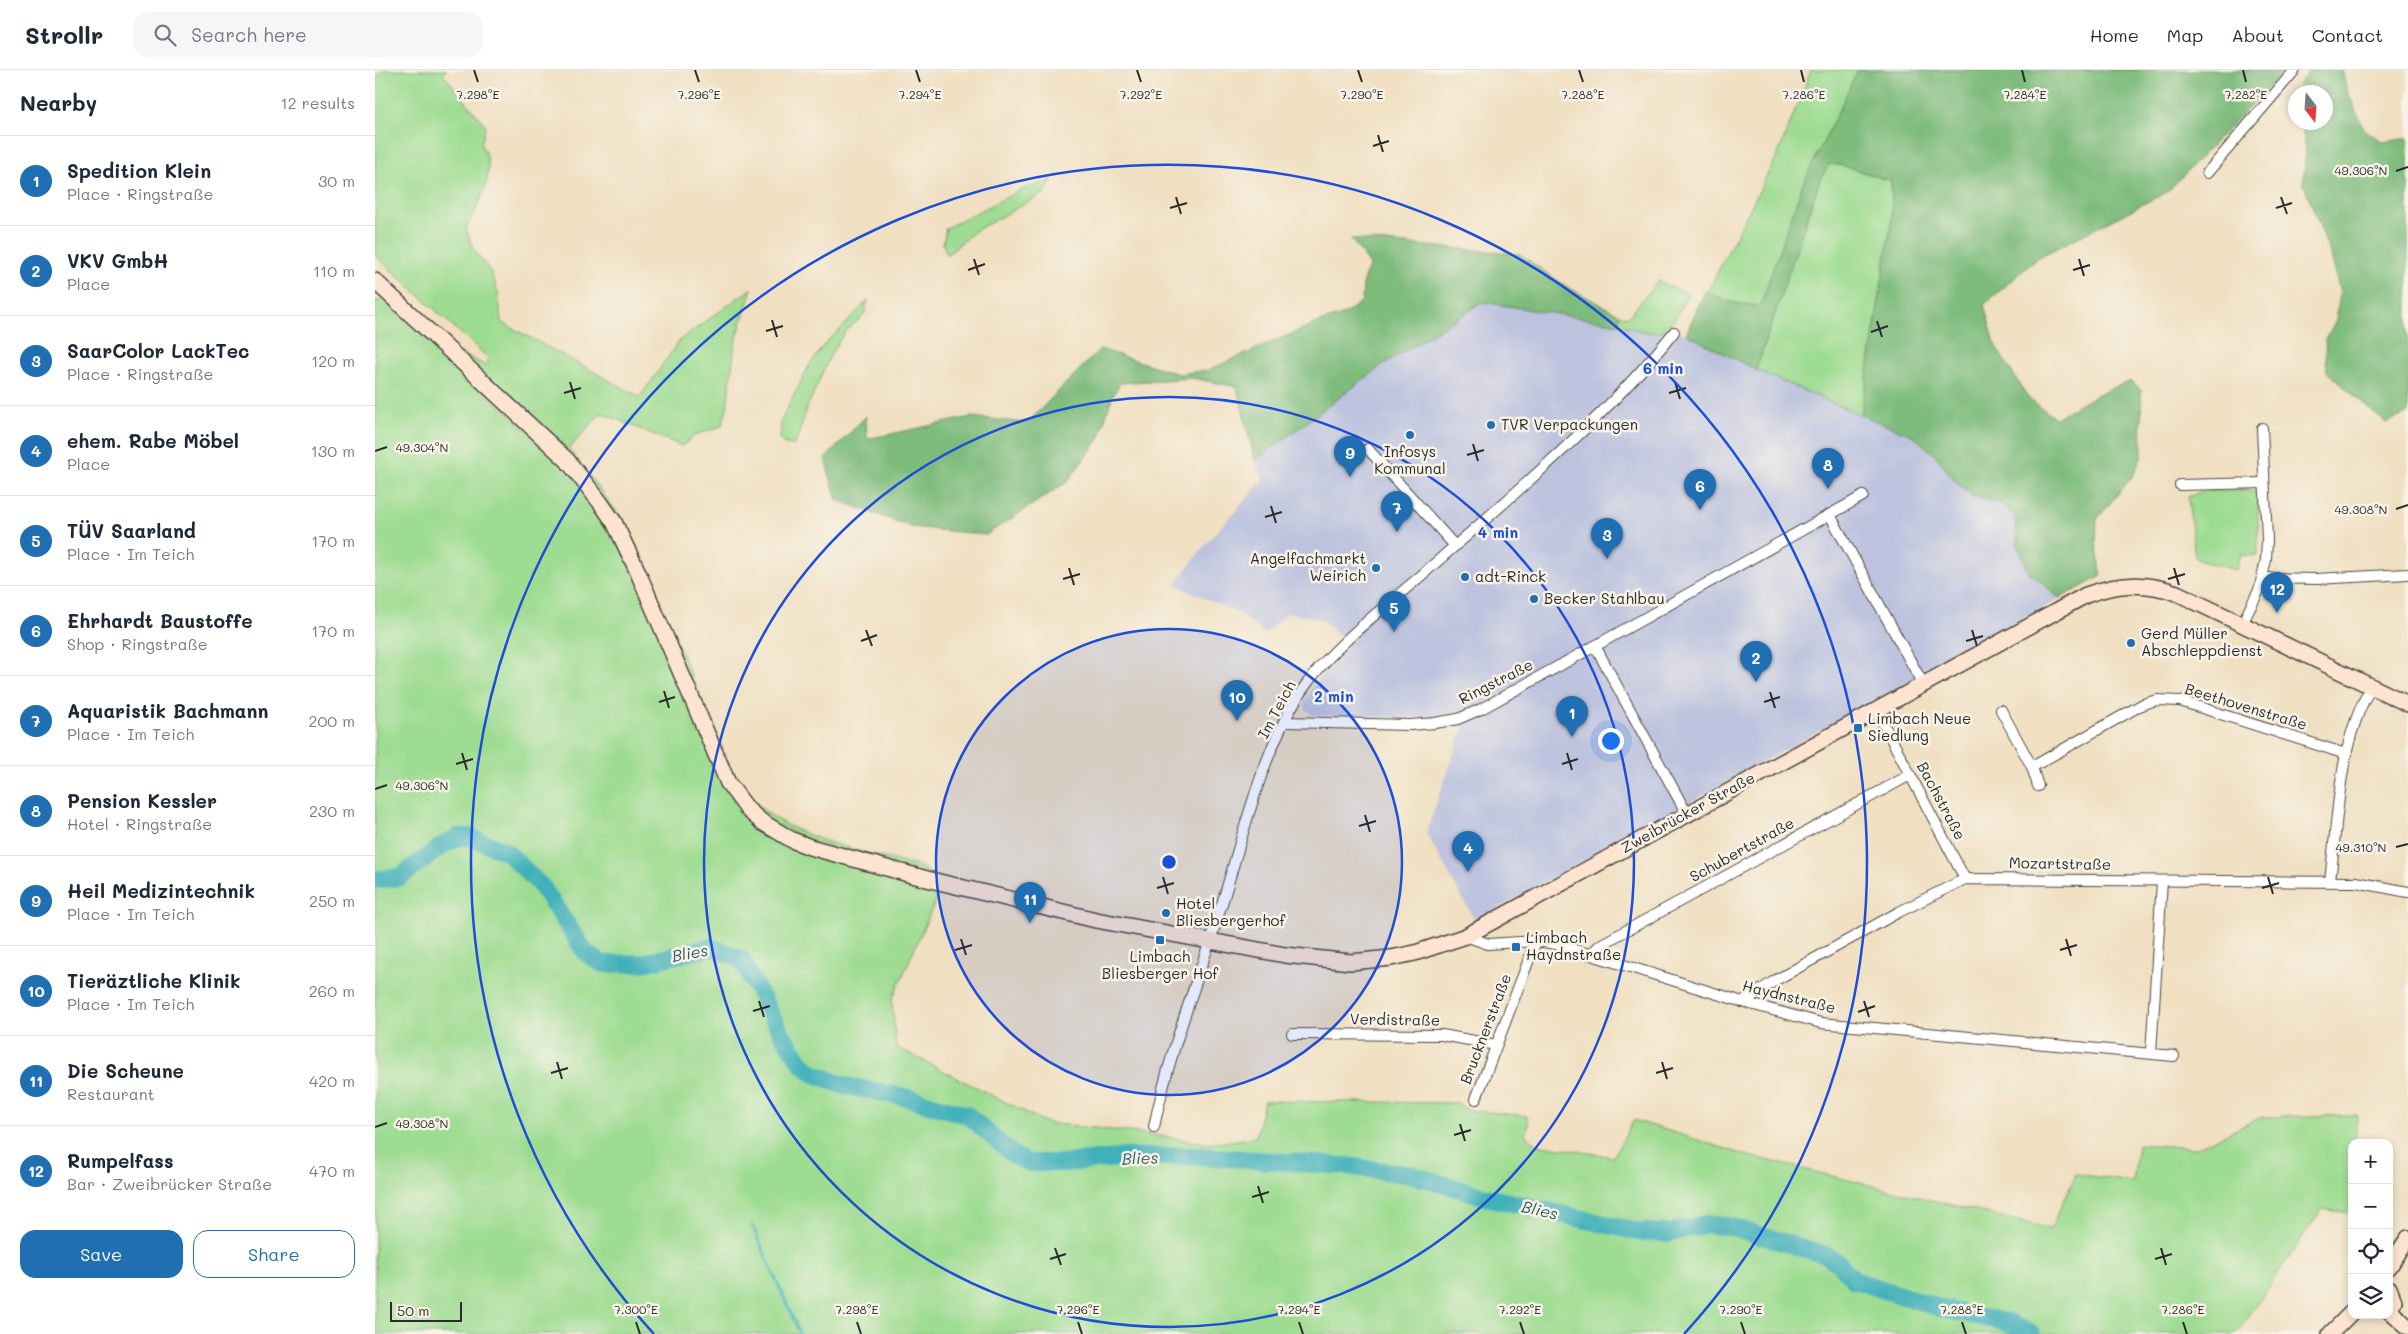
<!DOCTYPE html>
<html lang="en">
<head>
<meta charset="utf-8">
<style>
	body { margin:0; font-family:Mali,sans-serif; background:#f6f6f7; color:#1f2937 }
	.controls { position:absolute; right:15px; bottom:15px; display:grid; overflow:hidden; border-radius:10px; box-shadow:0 2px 8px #0003 }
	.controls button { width:45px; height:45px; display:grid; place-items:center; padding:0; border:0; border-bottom:1px solid #e0e1e3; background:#fff; color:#1f2937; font:25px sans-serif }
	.compass { position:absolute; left:1913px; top:15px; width:45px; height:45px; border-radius:50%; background:#fff; box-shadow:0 2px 8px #0003; rotate:163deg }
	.scale { position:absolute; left:15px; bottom:12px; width:72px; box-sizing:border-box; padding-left:5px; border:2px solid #2b2b2b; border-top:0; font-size:14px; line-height:18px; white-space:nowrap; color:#2b2b2b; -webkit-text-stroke:4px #f7f3e8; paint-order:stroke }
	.you { position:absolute; left:1235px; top:670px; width:18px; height:18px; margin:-12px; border:4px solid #fff; border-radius:50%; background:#1a73e8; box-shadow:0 0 0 8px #1a73e833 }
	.badge { display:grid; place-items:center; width:32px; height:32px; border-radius:50%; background:#1f6fb2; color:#fff; font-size:16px; font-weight:700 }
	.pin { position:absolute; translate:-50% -41px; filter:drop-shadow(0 1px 2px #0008) }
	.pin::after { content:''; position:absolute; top:26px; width:18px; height:15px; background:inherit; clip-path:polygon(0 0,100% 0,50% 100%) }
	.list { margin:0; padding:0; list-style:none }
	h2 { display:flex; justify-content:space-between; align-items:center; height:65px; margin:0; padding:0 20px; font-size:21px }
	h2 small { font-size:16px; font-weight:400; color:#747a83 }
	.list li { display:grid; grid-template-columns:32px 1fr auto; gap:15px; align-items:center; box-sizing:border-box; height:90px; padding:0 20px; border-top:1px solid #e0e1e3 }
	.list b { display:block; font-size:19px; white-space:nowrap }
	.list p { margin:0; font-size:16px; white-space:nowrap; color:#747a83 }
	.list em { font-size:16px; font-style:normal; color:#747a83 }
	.actions { display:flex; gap:10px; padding:15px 20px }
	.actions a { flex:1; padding:11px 0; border:1px solid #1f6fb2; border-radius:15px; text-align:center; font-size:18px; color:#1f6fb2 }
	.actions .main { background:#1f6fb2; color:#fff }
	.icon { flex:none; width:28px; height:28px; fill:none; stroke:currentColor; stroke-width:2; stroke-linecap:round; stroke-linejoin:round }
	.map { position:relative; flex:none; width:2033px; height:1264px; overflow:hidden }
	header { display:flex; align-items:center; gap:30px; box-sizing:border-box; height:70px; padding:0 25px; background:#fff; border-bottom:1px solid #e0e1e3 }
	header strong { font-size:24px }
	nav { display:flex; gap:28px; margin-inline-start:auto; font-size:18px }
	.search { width:350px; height:45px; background:#f6f6f7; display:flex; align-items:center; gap:12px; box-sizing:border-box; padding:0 18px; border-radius:15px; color:#747a83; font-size:19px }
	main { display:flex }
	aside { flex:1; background:#fff }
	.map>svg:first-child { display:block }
</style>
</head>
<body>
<header>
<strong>Strollr</strong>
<div class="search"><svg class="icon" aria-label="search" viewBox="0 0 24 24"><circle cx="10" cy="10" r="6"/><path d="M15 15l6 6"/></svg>Search here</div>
<nav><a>Home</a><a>Map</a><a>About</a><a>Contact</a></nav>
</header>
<main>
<aside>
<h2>Nearby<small>12 results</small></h2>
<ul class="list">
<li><span class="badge">1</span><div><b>Spedition Klein</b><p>Place · Ringstraße</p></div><em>30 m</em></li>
<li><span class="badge">2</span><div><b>VKV GmbH</b><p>Place</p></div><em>110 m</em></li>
<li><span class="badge">3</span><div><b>SaarColor LackTec</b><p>Place · Ringstraße</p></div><em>120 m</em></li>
<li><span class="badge">4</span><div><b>ehem. Rabe Möbel</b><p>Place</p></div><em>130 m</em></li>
<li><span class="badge">5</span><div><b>TÜV Saarland</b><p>Place · Im Teich</p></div><em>170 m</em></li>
<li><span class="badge">6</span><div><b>Ehrhardt Baustoffe</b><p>Shop · Ringstraße</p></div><em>170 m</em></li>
<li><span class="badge">7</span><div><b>Aquaristik Bachmann</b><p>Place · Im Teich</p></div><em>200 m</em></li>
<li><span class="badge">8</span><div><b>Pension Kessler</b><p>Hotel · Ringstraße</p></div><em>230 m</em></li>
<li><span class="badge">9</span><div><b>Heil Medizintechnik</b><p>Place · Im Teich</p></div><em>250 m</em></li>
<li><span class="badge">10</span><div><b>Tieräztliche Klinik</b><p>Place · Im Teich</p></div><em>260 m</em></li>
<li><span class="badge">11</span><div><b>Die Scheune</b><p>Restaurant</p></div><em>420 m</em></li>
<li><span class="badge">12</span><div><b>Rumpelfass</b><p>Bar · Zweibrücker Straße</p></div><em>470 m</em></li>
</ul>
<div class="actions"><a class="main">Save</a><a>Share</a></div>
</aside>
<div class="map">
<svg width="2033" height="1264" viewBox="0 0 2033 1264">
	<rect width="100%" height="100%" fill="#f7f3e8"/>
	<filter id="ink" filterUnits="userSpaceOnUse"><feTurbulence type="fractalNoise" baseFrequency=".02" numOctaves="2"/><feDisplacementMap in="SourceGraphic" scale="10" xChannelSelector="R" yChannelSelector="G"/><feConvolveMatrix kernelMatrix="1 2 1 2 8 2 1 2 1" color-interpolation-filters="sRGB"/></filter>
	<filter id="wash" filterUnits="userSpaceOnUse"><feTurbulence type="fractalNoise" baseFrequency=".0096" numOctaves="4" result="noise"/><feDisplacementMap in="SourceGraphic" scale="20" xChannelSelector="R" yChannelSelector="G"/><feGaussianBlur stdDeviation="1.12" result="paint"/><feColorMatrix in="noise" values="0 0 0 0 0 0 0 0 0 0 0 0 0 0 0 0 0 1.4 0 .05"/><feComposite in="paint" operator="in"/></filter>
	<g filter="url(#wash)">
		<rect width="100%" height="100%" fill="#f0dfc0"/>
		<!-- industrial -->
		<polygon fill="#bdc3de" points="1108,232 1244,254 1275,263 1286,264 1295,257 1381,300 1536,365 1561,386 1580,411 1597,426 1627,434 1640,447 1643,476 1674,521 1685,528 1100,851 1051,763 1088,658 1084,641 1061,648 938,645 931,640 929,632 944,608 973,575 947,549 913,543 890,564 865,544 800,515 828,477 888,410 880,391 1009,294"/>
		<!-- green -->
		<g fill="#9edc91" stroke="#64845e">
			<path d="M 8,0 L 72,0 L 68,4 L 111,56 L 106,74 C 124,103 104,132 91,159 L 98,179 L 116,202 L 124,226 L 126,252 L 265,327 L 305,270 L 377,218 L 360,274 L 352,338 L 347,356 L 320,365 L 307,376 L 226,343 L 194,379 L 248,450 L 258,471 L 356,699 C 367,714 376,729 390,741 C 424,770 504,785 548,798 L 555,804 L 440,773 L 390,749 L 365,722 L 239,445 L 82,282 L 112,296 L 113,288 L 0,185 L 0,10 Z"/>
			<polygon points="1436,0 1764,0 1482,28 1441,85 1377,283 1317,252 1403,84"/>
			<path d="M 1454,94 C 1476,95 1494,107 1516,110 L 1517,147 L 1486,345 L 1381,300 L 1444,112 Z"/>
			<polygon points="678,110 669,123 600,161 572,185 568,174 571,158 648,119"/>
			<path d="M 1283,211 L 1313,224 C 1290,267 1293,269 1244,254 L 1244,244 L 1253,247 Z"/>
			<polygon points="12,230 191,396 236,456 377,750 377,754 374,754 375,760 555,815 555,822 563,825 517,930 521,977 672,1053 773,1064 836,1074 881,1067 889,1031 1083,1033 1093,1040 1152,1046 1153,1053 1150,1065 1161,1074 1238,1087 1259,1050 1370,1085 1676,1159 1701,1104 1758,1112 1763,1074 1821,1078 1887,1047 1982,1045 1980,1073 1977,1073 1975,1143 1947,1139 1865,1259 1859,1264 0,1264 0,231"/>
			<polygon points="493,230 489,245 470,262 456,284 433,335 420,375 409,374 405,369 406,351 434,296 451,272 466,259"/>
			<polygon points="1828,421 1883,421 1883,486 1866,485 1861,500 1823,490 1820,486 1813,427"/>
		</g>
		<!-- forest -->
		<g fill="#7ebc7b" stroke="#547453">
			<path d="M 1483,0 L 1910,0 L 1792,122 L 1662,188 L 1609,235 L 1621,277 L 1654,329 L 1680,348 L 1729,321 L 1757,311 L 1766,320 L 1767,386 L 1758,406 L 1722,449 L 1721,474 L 1727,506 L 1685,528 C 1673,521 1666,509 1654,503 L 1643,476 L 1640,447 L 1627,434 L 1597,426 L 1580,411 L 1561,386 L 1537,365 L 1486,345 L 1517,147 L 1516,110 C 1494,107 1476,94 1454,94 L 1444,112 L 1381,300 L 1311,264 L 1330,221 L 1355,232 L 1385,236 L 1427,116 Z"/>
			<polygon points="1935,0 1967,0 1971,18 1989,59 2008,72 2033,68 2033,343 2011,353 1952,302 1950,271 1961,250 1965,223 1956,185 1928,112 1931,79 1926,53 1950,52 1950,22 1923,22 1925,12"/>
			<polygon points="976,169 1144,184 1194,218 1244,244 1244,254 1108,232 1009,294 880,391 862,317 817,308 745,313 737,327 724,369 692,412 611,465 537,457 462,430 450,389 491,346 492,369 596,347 652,353 725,279 804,304 833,300 944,252 970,244 987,231 988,210 995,195"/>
		</g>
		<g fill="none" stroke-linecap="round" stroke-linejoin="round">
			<!-- stream -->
			<polyline stroke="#40b0ba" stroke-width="3" points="377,1155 425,1264"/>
			<!-- river -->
			<polyline stroke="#40b0ba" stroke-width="18" points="0,810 25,807 67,776 83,767 95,767 132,782 167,817 211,883 228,894 268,893 336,877 366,889 405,961 425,991 436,1002 467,1015 530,1027 592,1045 641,1087 655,1093 690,1093 751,1087 823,1086 971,1096 1038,1105 1111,1127 1264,1162 1294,1163 1331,1154 1357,1157 1450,1185 1463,1192 1479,1210 1568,1239 1634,1253 1657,1264"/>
		</g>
	</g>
	<g filter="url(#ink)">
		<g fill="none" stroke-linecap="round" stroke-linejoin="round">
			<defs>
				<g id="street">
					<polyline points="1832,103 1920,0"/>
					<polyline points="993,379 1080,476"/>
					<polyline points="1805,415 1888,413"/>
					<polyline points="1455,445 1548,614"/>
					<polyline points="1887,508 1941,509 2033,504"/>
					<polyline points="1867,554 1884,520 1891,490 1892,469 1887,358"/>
					<polyline points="1220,576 1312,744"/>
					<polyline points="1501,640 1590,809"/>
					<polyline points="1626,640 1657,697 1663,716"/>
					<polyline points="910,652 1035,655 1060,653 1083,649 1106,639 1220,576 1488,426"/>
					<polyline points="1657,697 1768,634 1782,630 1805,631 1971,684"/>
					<path d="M 1955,811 C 1963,747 1963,674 1996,617"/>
					<polyline points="1091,866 1113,874 1161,871 1181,874 1368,932 1446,953 1799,986"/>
					<polyline points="1216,884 1225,875 1535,705"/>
					<polyline points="1368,932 1401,910 1522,843 1590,809 1981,812 2033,822"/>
					<polyline points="917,964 1067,965 1121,975"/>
					<polyline points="1776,983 1787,811"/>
					<polyline points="1101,1029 1161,871"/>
					<path d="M 779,1057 C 794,982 822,913 845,840 C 868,768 889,668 936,608 C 967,569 1010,537 1048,504 C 1133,429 1228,351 1299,262"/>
				</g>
				<g id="secondary">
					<path d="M 0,211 L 192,390 L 225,432 L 239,452 L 262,500 L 353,713 L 373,740 L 387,752 L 417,770 L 435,777 L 552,809 L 721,850 L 910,885 L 976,892 L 1016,888 L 1040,883 L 1091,866 L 1711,525 C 1744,513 1770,512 1802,523 L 2033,634"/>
					<polyline points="2014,1197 2033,1168"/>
					<polyline points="2014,1218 2019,1231 2014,1240"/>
					<polyline points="2014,1240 2033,1257"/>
					<polyline points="1955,1264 1977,1242"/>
				</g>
			</defs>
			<!-- street casing -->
			<use href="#street" stroke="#494641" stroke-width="12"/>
			<!-- secondary casing -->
			<use href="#secondary" stroke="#494641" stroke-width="18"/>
			<!-- street -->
			<use href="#street" stroke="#fff" stroke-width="10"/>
			<!-- secondary -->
			<use href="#secondary" stroke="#fde4d1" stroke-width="15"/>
		</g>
	</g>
	<!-- ticks -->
	<path fill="none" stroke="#2b2b2b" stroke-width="2" d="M 99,0 L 103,12M 320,0 L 324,12M 541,0 L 545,12M 762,0 L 766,12M 983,0 L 987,12M 1204,0 L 1208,12M 1426,0 L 1429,12M 1647,0 L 1650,12M 1868,0 L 1871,12M 1003,65 L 1008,82M 998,76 L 1014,71M 2021,101 L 2033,97M 801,127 L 806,144M 1906,127 L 1912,144M 795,138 L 812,133M 1901,138 L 1917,133M 599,189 L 604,205M 1704,189 L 1709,206M 593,200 L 610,194M 1698,200 L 1715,195M 397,250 L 402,267M 1502,251 L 1507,267M 391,261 L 408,256M 1496,262 L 1513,256M 195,312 L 200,329M 1300,312 L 1305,329M 189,323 L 206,318M 1294,323 L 1311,318M 1098,374 L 1103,391M 0,381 L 12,377M 1092,385 L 1109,380M 896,436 L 901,453M 2021,439 L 2033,435M 890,447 L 907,442M 694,498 L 699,515M 1799,498 L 1804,515M 688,509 L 705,504M 1793,509 L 1810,504M 491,560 L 497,576M 1597,560 L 1602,576M 486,571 L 502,565M 1591,571 L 1608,566M 289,621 L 294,638M 1395,622 L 1400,638M 284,632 L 300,627M 1389,632 L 1405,627M 87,683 L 92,700M 1192,683 L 1197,700M 81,694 L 98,689M 1187,694 L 1203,689M 0,719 L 12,715M 990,745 L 995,762M 984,756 L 1001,751M 2021,777 L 2033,774M 788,807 L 793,824M 1893,807 L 1898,824M 782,818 L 799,813M 1887,818 L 1904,813M 586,869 L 591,885M 1691,869 L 1696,886M 580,880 L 597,875M 1685,880 L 1702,875M 384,931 L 389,947M 1489,931 L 1494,947M 378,941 L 395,936M 1483,942 L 1500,936M 182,992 L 187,1009M 1287,992 L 1292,1009M 176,1003 L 193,998M 1281,1003 L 1298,998M 1085,1054 L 1090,1071M 0,1057 L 12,1053M 1079,1065 L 1096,1060M 883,1116 L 888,1133M 877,1127 L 894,1122M 680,1178 L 686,1195M 1786,1178 L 1791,1195M 675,1189 L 691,1184M 1780,1189 L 1797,1184M 261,1252 L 265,1264M 482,1252 L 486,1264M 703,1252 L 707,1264M 924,1252 L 928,1264M 1145,1252 L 1149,1264M 1366,1252 L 1370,1264M 1587,1252 L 1591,1264M 1808,1252 L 1812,1264"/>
	<!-- distance rings -->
	<circle cx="794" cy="792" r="233" fill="#1d4ed8" fill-opacity=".12"/>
	<g fill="none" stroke="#1d4ed8" stroke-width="2.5">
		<circle cx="794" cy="792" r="233"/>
		<circle cx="794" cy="792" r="465"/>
		<path d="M279 1264A698 698 0 1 1 1309 1264"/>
	</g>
	<!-- markers -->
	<g fill="#1f6fb2" stroke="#f7f3e8" stroke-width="2">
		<circle cx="1116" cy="355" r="5"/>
		<circle cx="1035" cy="365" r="5"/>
		<circle cx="1001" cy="498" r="5"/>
		<circle cx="1090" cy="507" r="5"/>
		<circle cx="1159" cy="529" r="5"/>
		<circle cx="1756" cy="573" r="5"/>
		<rect x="1478" y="653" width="10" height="10" rx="2.5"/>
		<circle cx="791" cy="843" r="5"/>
		<rect x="780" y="865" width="10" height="10" rx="2.5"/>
		<rect x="1136" y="872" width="10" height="10" rx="2.5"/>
	</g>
	<g text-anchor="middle" stroke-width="5" stroke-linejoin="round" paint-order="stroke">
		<!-- poi labels -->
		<g font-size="15" fill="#2b2b2b" stroke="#f7f3e8" text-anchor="start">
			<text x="1126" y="360">TVR Verpackungen</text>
			<text x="1035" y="387" text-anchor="middle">Infosys<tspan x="1035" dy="17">Kommunal</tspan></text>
			<text x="991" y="494" text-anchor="end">Angelfachmarkt<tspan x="991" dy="17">Weirich</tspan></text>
			<text x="1100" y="512">adt-Rinck</text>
			<text x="1169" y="534">Becker Stahlbau</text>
			<text x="1766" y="569">Gerd Müller<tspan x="1766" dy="17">Abschleppdienst</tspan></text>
			<text x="1493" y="654">Limbach Neue<tspan x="1493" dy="17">Siedlung</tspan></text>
			<text x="801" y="839">Hotel<tspan x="801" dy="17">Bliesbergerhof</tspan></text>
			<text x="1151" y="873">Limbach<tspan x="1151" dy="17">Haydnstraße</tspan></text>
			<text x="785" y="892" text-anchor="middle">Limbach<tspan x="785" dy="17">Bliesberger Hof</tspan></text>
		</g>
		<!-- street labels -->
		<g font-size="15" fill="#2b2b2b" stroke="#f7f3e8">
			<text transform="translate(1121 612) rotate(-27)" y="5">Ringstraße</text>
			<text transform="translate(1871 637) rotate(17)" y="5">Beethovenstraße</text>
			<text transform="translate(902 640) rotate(-62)" y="5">Im Teich</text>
			<text transform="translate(1566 731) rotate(62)" y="5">Bachstraße</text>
			<text transform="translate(1313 743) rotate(-29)" y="5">Zweibrücker Straße</text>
			<text transform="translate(1367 780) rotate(-29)" y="5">Schubertstraße</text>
			<text transform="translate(1685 794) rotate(1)" y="5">Mozartstraße</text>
			<text transform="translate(1414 927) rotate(14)" y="5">Haydnstraße</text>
			<text transform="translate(1020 950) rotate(1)" y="5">Verdistraße</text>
			<text transform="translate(1111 959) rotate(-69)" y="5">Brucknerstraße</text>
		</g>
		<!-- water labels -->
		<g font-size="16" font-style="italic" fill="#325a5d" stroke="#f7f3e8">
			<text transform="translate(315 883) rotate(-10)" y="6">Blies</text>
			<text transform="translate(765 1088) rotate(-2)" y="6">Blies</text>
			<text transform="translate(1165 1140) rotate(13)" y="6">Blies</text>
		</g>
	</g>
	<g font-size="12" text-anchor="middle" fill="#2b2b2b" stroke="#f7f3e8" stroke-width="5" stroke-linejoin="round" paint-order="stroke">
		<text x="103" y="29">7.298°E</text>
		<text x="324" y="29">7.296°E</text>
		<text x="545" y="29">7.294°E</text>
		<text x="766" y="29">7.292°E</text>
		<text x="987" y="29">7.290°E</text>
		<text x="1208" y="29">7.288°E</text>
		<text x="1429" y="29">7.286°E</text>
		<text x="1650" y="29">7.284°E</text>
		<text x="1871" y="29">7.282°E</text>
		<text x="1986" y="105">49.306°N</text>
		<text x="47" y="382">49.304°N</text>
		<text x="1986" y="444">49.308°N</text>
		<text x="47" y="720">49.306°N</text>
		<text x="1986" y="782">49.310°N</text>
		<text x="47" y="1058">49.308°N</text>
		<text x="261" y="1244">7.300°E</text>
		<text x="482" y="1244">7.298°E</text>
		<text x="703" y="1244">7.296°E</text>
		<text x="924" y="1244">7.294°E</text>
		<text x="1145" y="1244">7.292°E</text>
		<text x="1366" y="1244">7.290°E</text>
		<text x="1587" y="1244">7.288°E</text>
		<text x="1808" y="1244">7.286°E</text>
	</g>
	<circle cx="794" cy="792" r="8" fill="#1d4ed8" stroke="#f7f3e8" stroke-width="2.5"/>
	<g font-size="15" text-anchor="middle" font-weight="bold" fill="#1d4ed8" stroke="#f7f3e8" stroke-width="5" stroke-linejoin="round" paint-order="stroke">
		<text x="1288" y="304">6 min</text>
		<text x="1123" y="468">4 min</text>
		<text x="959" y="632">2 min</text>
	</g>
</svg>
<div class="controls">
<button>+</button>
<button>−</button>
<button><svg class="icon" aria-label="locate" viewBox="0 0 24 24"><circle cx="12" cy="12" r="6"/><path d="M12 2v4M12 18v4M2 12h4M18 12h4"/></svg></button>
<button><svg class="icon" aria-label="layers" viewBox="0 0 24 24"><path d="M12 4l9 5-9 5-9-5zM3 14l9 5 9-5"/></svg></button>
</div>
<svg class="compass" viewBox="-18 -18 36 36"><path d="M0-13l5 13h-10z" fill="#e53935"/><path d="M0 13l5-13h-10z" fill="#747a83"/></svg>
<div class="scale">50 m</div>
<div class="you"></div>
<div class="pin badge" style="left:1197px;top:667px">1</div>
<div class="pin badge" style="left:1381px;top:612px">2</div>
<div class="pin badge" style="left:1232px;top:489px">3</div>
<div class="pin badge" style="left:1093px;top:802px">4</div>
<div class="pin badge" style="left:1019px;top:562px">5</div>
<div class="pin badge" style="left:1325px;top:440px">6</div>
<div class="pin badge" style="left:1022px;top:462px">7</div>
<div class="pin badge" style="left:1453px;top:419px">8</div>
<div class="pin badge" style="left:975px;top:407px">9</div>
<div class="pin badge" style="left:862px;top:651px">10</div>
<div class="pin badge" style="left:655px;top:853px">11</div>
<div class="pin badge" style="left:1902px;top:543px">12</div>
</div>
</main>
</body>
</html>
